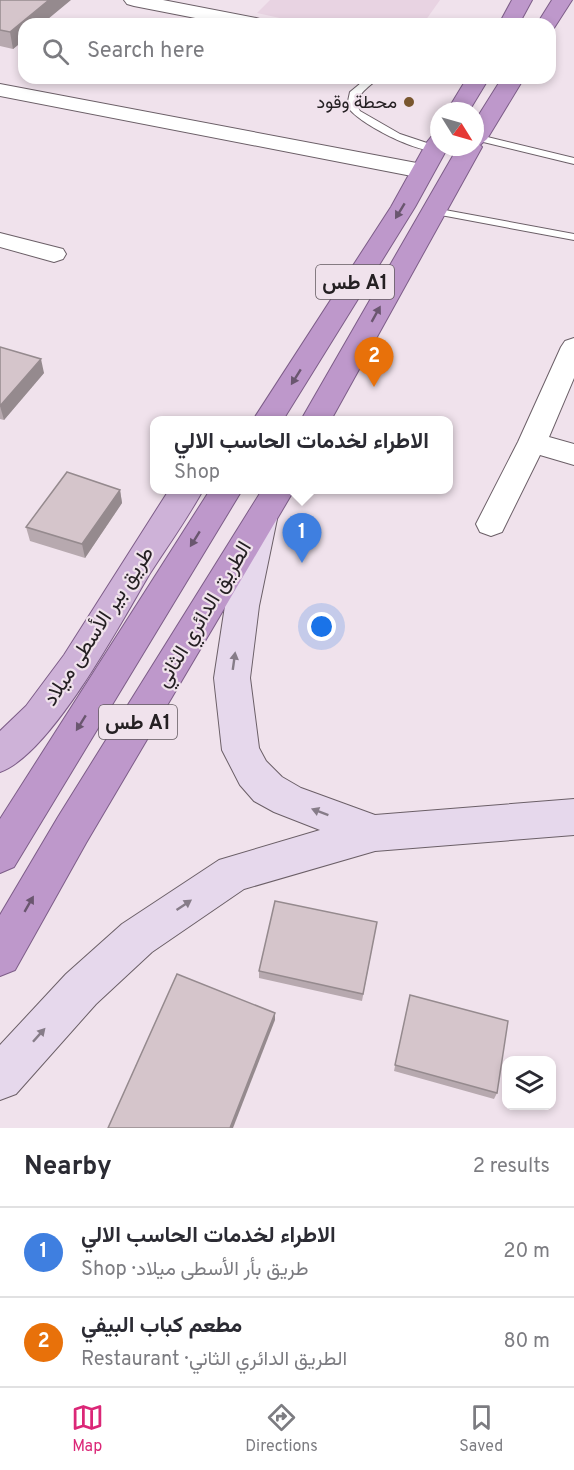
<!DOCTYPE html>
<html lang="en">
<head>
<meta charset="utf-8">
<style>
	body { margin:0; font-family:Overpass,Vazirmatn,sans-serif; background:#f2f2f3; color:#2b2b33 }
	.controls { position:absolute; right:18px; bottom:18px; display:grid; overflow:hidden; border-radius:12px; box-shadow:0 3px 9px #0003 }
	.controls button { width:54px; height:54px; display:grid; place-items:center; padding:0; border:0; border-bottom:2px solid #e1e1e2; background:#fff; color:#2b2b33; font:30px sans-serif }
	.compass { position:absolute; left:430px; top:102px; width:54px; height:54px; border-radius:50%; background:#fff; box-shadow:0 3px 9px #0003; rotate:127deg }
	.you { position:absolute; left:322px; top:627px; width:21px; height:21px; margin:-15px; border:4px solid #fff; border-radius:50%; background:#1a73e8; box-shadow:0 0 0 9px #1a73e833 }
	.badge { display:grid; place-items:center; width:39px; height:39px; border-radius:50%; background:#db2777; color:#fff; font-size:20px; font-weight:700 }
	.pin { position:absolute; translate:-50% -50px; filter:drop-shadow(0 2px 3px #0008) }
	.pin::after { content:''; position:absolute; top:32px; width:21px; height:18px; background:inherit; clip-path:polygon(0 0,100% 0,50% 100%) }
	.popup { position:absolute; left:150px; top:416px; width:303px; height:78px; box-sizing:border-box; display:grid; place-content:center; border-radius:12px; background:#fff; filter:drop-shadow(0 2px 4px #0005); font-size:20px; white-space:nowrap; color:#7c7c81 }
	.popup b { font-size:22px; color:#2b2b33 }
	.popup::after { content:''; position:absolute; left:50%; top:100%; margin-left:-12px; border:12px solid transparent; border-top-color:#fff }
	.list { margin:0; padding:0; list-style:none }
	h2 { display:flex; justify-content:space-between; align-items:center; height:78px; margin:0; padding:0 24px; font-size:26px }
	h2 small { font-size:20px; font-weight:400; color:#7c7c81 }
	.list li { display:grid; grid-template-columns:39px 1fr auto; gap:18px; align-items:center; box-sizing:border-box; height:90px; padding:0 24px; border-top:2px solid #e1e1e2 }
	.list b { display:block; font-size:22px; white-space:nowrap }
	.list p { margin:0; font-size:20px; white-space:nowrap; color:#7c7c81 }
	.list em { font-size:20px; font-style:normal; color:#7c7c81 }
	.icon { flex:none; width:33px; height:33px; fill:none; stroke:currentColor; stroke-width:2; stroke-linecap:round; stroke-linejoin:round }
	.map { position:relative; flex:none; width:574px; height:1128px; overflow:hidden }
	.search { position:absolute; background:#fff; box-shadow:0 3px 9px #0003; left:18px; right:18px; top:18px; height:66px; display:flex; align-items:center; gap:15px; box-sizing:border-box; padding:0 21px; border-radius:18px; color:#7c7c81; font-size:22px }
	.sheet { height:258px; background:#fff }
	nav { display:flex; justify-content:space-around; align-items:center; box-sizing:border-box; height:84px; border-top:2px solid #e1e1e2; background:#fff; font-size:16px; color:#7c7c81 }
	nav a { display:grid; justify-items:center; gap:3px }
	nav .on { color:#db2777 }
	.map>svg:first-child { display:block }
</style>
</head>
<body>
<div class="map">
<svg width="574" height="1128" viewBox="0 0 574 1128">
	<rect width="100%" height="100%" fill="#f0e2ec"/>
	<!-- built -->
	<polygon fill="#e8d3e2" points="270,0 440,0 423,24 307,24 257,13"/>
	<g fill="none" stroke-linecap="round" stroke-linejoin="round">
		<defs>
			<g id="service">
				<path d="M 367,78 L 378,78 C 369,88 351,96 360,111 L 400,134 L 439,147 L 439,151 C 419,154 357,123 347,106 L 350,92 Z"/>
				<polygon points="434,78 476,78 481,81 476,84 439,81"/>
				<polygon points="475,134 574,158 574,164 475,140"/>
				<polygon points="434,208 574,234 574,240 430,213 428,211"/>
			</g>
			<g id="minor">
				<polygon points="124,0 163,0 256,18 263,20 266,24 226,24 134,6 127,4"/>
				<polygon points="0,84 422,164 430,166 433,171 430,176 422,178 0,96"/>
				<polygon points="0,233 63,249 66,254 63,259 54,262 0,247"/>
				<polygon points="574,338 574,378 549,437 574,444 574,465 540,455 502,532 491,536 480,532 476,524 518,442 561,347 565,341"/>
			</g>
			<polygon id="secondary" points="261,507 272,510 277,519 259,606 250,678 259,748 266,761 282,777 301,788 375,815 574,799 574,835 375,851 244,889 152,952 96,1004 16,1094 0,1100 0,1045 66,974 122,924 219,860 320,830 274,812 254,801 240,785 222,750 214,678 225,606 245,519 250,510"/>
			<path id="primary" d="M 169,490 L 203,490 C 187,519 167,547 149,575 C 120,624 51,754 0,772 L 0,731 L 26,706 L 64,655 Z"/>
			<g id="trunk">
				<polygon points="512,0 532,0 519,24 499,24"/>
				<polygon points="552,0 572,0 554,28 550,29 550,24 537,24"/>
				<polygon points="467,78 489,78 469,111 447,111"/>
				<polygon points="502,78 524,78 487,139 480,145 482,147 331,420 301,420 458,147 475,147 475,121"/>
				<polygon points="439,135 439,147 448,147 415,207 283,420 253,420 391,207 427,142 431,137"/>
				<polygon points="210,490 242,490 14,867 0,873 0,819"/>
				<polygon points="262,490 294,490 86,843 15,970 0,976 0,915 58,817"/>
			</g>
		</defs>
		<!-- service casing -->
		<use href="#service" stroke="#6b5f67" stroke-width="2"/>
		<!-- minor casing -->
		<use href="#minor" stroke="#6b5f67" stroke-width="2"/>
		<!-- secondary casing -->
		<use href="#secondary" stroke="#6b5f67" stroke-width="2"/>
		<!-- primary casing -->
		<use href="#primary" stroke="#7d5d88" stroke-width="2"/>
		<!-- trunk casing -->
		<use href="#trunk" stroke="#7d5d88" stroke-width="2"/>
		<!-- service -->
		<use href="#service" fill="#fff" fill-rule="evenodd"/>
		<!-- minor -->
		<use href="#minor" fill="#fff" fill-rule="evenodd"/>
		<!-- secondary -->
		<use href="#secondary" fill="#e6d8ec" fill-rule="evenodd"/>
		<!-- primary -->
		<use href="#primary" fill="#ceb2d8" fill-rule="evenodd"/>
		<!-- trunk -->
		<use href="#trunk" fill="#be98cb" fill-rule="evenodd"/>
	</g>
	<!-- wall -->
	<g fill="#b7a9af">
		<polygon points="0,0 24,24 24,40 13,49 0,46"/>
		<polygon points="0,347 44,373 4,420 0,419"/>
		<polygon points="120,490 122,503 85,558 30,541 26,527"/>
		<polygon points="377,922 362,1001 259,978 259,971"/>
		<polygon points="410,995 497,1093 494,1099 394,1071"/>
	</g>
	<!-- shaded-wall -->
	<g fill="#958a8e">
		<polygon points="49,0 71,0 42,24 24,24 24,40 13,49 10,32"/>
		<polygon points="41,359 44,373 4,420 0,406"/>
		<polygon points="120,490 122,503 85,558 82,544"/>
		<polygon points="275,1013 275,1020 233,1128 230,1128"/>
	</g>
	<!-- building -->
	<g fill="#d5c5cb" stroke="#958a8e" stroke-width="1.5">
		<polygon points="0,0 49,0 10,32 0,30"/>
		<polygon points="0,347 41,359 0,406"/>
		<polygon points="67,472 120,490 82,544 26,527"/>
		<polygon points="275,901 377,922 363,994 259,971"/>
		<polygon points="177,974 275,1013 230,1128 108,1128"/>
		<polygon points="410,995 508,1021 497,1093 395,1065"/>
	</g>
	<!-- one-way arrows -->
	<defs><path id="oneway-solid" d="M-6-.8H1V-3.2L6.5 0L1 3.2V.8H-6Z" transform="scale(1.5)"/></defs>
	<g fill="#6a566f">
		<use href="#oneway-solid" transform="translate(400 211) rotate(121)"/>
		<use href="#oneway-solid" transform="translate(376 314) rotate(-61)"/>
		<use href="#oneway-solid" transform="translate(296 377) rotate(122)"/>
		<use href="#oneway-solid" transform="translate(195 539) rotate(122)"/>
		<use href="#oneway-solid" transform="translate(81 723) rotate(122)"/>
		<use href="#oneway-solid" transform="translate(29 904) rotate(-60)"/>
	</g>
	<g fill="#867c88">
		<use href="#oneway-solid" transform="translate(234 661) rotate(-82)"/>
		<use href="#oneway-solid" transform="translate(320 812) rotate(-159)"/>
		<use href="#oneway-solid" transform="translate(184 905) rotate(-34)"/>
		<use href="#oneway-solid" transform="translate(39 1035) rotate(-48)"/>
	</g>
	<!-- markers -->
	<circle fill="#79562e" stroke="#f0e2ec" stroke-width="2" cx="409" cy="102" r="6"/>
	<g text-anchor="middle" stroke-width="4.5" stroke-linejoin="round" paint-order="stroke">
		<!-- far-poi labels -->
		<g font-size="18" fill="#252023" stroke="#f0e2ec" text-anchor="end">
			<text x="397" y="108">محطة وقود</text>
		</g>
		<!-- shield labels -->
		<g fill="#f0e2ec" stroke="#625a5f" stroke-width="1.5">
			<rect x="316" y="265" width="78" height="34" rx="4.5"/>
			<rect x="99" y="705" width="78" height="34" rx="4.5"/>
		</g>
		<g font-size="20" font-weight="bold" fill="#252023">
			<text x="355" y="289">طس A1</text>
			<text x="138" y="729">طس A1</text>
		</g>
		<!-- street labels -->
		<g font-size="21" fill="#252023" stroke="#f0e2ec">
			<text transform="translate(203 614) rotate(-59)" y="7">الطريق الدائري الثاني</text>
			<text transform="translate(98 626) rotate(-57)" y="7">طريق بير الأسطى ميلاد</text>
		</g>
	</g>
</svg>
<div class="controls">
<button><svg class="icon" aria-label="layers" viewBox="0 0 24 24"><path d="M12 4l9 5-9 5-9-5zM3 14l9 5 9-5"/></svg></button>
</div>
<svg class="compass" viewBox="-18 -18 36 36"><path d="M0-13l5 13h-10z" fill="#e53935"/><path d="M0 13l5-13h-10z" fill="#7c7c81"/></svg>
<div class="you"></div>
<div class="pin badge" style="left:302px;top:563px;background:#3f7fe0">1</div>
<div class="popup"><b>الاطراء لخدمات الحاسب الالي</b>Shop</div>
<div class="pin badge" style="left:374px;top:387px;background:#e8710a">2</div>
<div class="search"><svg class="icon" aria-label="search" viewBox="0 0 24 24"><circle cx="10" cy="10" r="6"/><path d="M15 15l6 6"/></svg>Search here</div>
</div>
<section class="sheet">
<h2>Nearby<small>2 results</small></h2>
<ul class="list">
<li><span class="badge" style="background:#3f7fe0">1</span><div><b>الاطراء لخدمات الحاسب الالي</b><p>Shop · طريق بأر الأسطى ميلاد</p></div><em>20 m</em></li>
<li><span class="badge" style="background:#e8710a">2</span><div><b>مطعم كباب البيفي</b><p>Restaurant · الطريق الدائري الثاني</p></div><em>80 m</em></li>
</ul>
</section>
<nav>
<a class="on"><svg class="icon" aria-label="map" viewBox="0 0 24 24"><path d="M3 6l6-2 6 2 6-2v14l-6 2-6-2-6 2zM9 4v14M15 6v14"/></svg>Map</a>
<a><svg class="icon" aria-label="directions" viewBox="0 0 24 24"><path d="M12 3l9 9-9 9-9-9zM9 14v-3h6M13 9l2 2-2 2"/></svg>Directions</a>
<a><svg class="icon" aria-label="saved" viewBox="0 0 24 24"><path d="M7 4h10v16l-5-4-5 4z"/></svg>Saved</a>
</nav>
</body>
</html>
